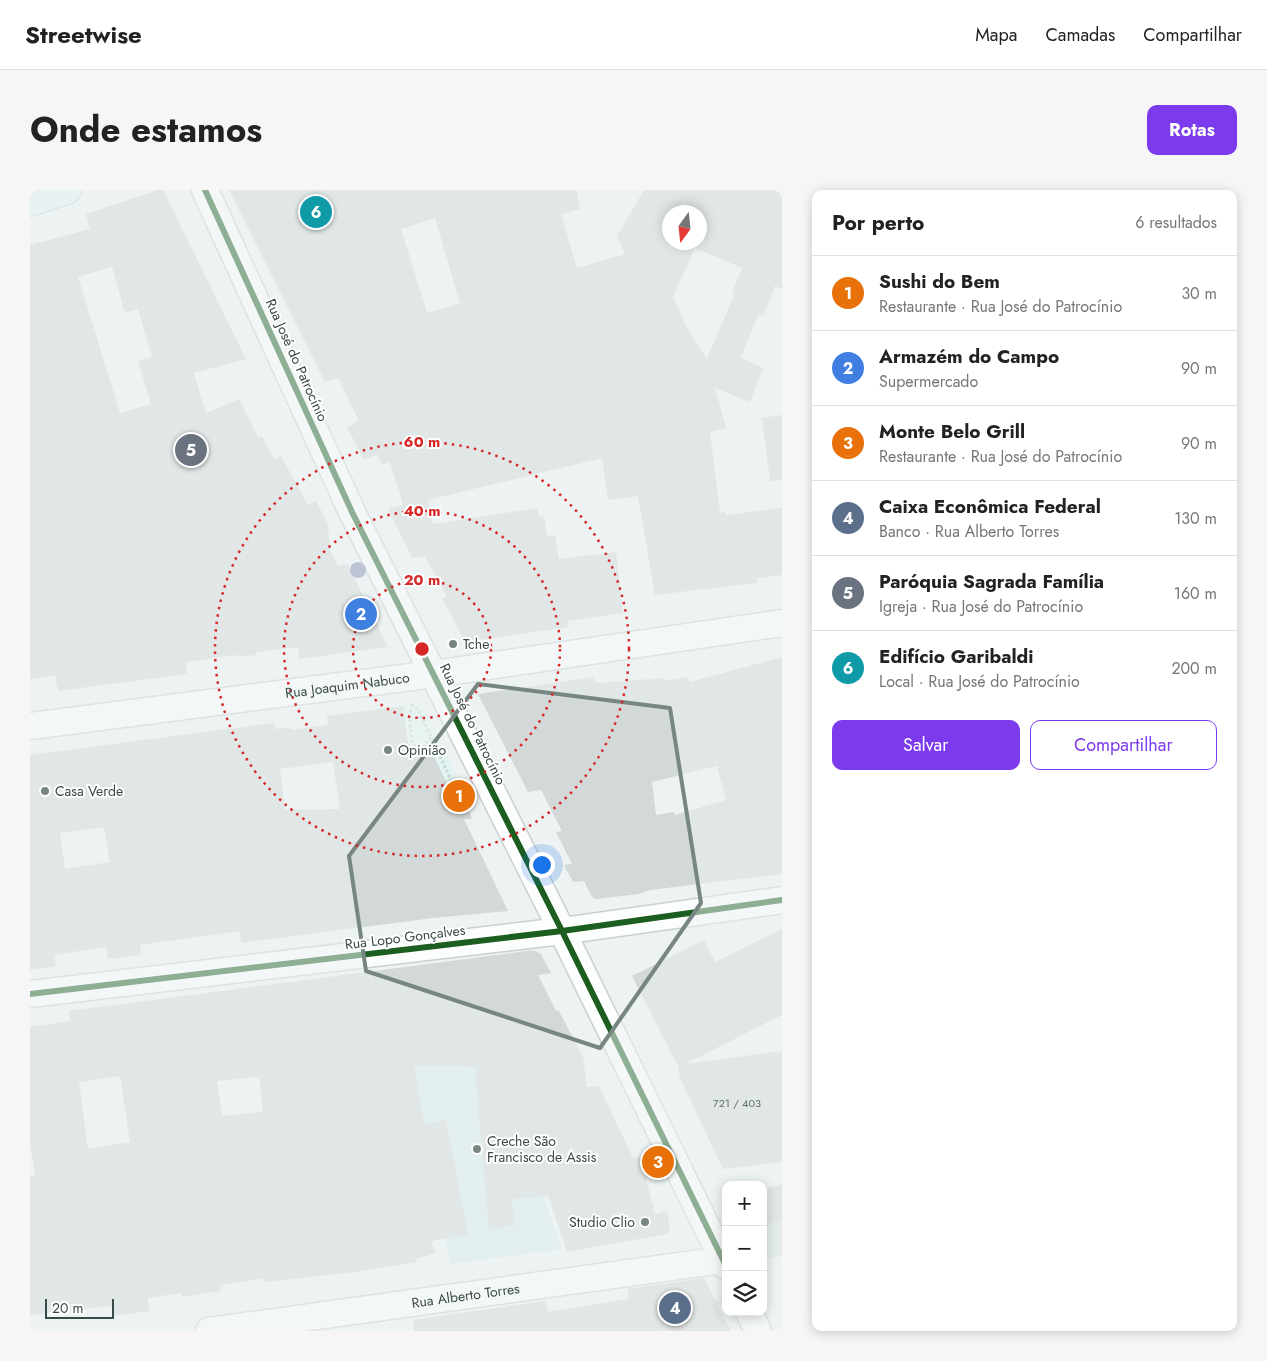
<!DOCTYPE html>
<html lang="pt">
<head>
<meta charset="utf-8">
<style>
	body { margin:0; font-family:Jost,sans-serif; background:#f6f6f6; color:#222 }
	.controls { position:absolute; right:15px; bottom:15px; display:grid; overflow:hidden; border-radius:10px; box-shadow:0 2px 12px #0003 }
	.controls button { width:45px; height:45px; display:grid; place-items:center; padding:0; border:0; border-bottom:1px solid #e0e0e0; background:#fff; color:#222; font:25px sans-serif }
	.compass { position:absolute; left:632px; top:15px; width:45px; height:45px; border-radius:50%; background:#fff; box-shadow:0 2px 12px #0003; rotate:195deg }
	.scale { position:absolute; left:15px; bottom:12px; width:69px; box-sizing:border-box; padding-left:5px; border:2px solid #384a47; border-top:0; font-size:14px; line-height:18px; white-space:nowrap; color:#384a47; -webkit-text-stroke:4px #fff; paint-order:stroke }
	.you { position:absolute; left:511px; top:674px; width:18px; height:18px; margin:-12px; border:4px solid #fff; border-radius:50%; background:#1a73e8; box-shadow:0 0 0 8px #1a73e833 }
	.badge { display:grid; place-items:center; width:32px; height:32px; border-radius:50%; background:#7c3aed; color:#fff; font-size:16px; font-weight:700 }
	.pin { position:absolute; translate:-50% -50%; border:2px solid #fff; box-shadow:0 1px 5px #0006 }
	.list { margin:0; padding:0; list-style:none }
	h2 { display:flex; justify-content:space-between; align-items:center; height:65px; margin:0; padding:0 20px; font-size:21px }
	h2 small { font-size:16px; font-weight:400; color:#767676 }
	.list li { display:grid; grid-template-columns:32px 1fr auto; gap:15px; align-items:center; box-sizing:border-box; height:75px; padding:0 20px; border-top:1px solid #e0e0e0 }
	.list b { display:block; font-size:19px; white-space:nowrap }
	.list p { margin:0; font-size:16px; white-space:nowrap; color:#767676 }
	.list em { font-size:16px; font-style:normal; color:#767676 }
	.actions { display:flex; gap:10px; padding:15px 20px }
	.actions a { flex:1; padding:11px 0; border:1px solid #7c3aed; border-radius:10px; text-align:center; font-size:18px; color:#7c3aed }
	.actions .main { background:#7c3aed; color:#fff }
	.icon { flex:none; width:28px; height:28px; fill:none; stroke:currentColor; stroke-width:2; stroke-linecap:round; stroke-linejoin:round }
	.map { position:relative; flex:none; width:752px; height:1141px; overflow:hidden; border-radius:10px }
	header { display:flex; align-items:center; gap:30px; box-sizing:border-box; height:70px; padding:0 25px; background:#fff; border-bottom:1px solid #e0e0e0 }
	header strong { font-size:24px }
	nav { display:flex; gap:28px; margin-inline-start:auto; font-size:18px }
	.intro { display:flex; align-items:center; justify-content:space-between; box-sizing:border-box; height:120px; padding:0 30px }
	h1 { margin:0; font-size:35px }
	.button { padding:12px 22px; border-radius:10px; background:#7c3aed; color:#fff; font-size:18px; font-weight:700 }
	main { display:flex; gap:30px; padding:0 30px }
	aside { flex:1; background:#fff; border-radius:10px; box-shadow:0 2px 12px #0003 }
	.map>svg:first-child { display:block }
</style>
</head>
<body>
<header>
<strong>Streetwise</strong>
<nav><a>Mapa</a><a>Camadas</a><a>Compartilhar</a></nav>
</header>
<div class="intro"><h1>Onde estamos</h1><a class="button">Rotas</a></div>
<main>
<div class="map">
<svg width="752" height="1141" viewBox="0 0 752 1141">
	<rect width="100%" height="100%" fill="#edf2f2"/>
	<!-- residential -->
	<polygon fill="#dae6e5" points="752,1031 752,1066 733,1069 733,1034"/>
	<!-- commercial -->
	<polygon fill="#e0f5f1" points="392,513 430,595 308,605 297,526"/>
	<!-- education -->
	<polygon fill="#d8e9e8" points="467,875 532,1059 420,1074 382,876"/>
	<!-- building -->
	<g fill="#d2d9d8" fill-rule="evenodd">
		<path d="M 128,0 L 133,0 L 216,169 L 164,183 L 176,223 L 209,209 L 228,247 L 232,247 L 244,269 L 251,266 L 278,315 L 286,311 L 298,334 L 300,360 L 308,376 L 318,375 L 358,457 L 269,469 L 268,457 L 226,462 L 226,465 L 207,467 L 207,465 L 156,472 L 157,484 L 28,501 L 25,485 L 0,489 L 0,55 L 60,39 L 56,24 ZM 82,77 L 95,123 L 108,119 L 122,167 L 108,171 L 121,214 L 90,223 L 48,87 Z"/>
		<path d="M 199,0 L 547,0 L 550,19 L 531,24 L 547,78 L 595,64 L 587,46 L 614,0 L 752,0 L 752,99 L 745,96 L 733,126 L 728,124 L 711,168 L 733,178 L 720,212 L 685,198 L 696,238 L 680,242 L 690,323 L 696,322 L 696,325 L 752,318 L 752,385 L 727,388 L 727,393 L 625,405 L 608,306 L 578,310 L 572,268 L 398,310 L 403,334 L 507,318 L 509,327 L 514,326 L 517,346 L 525,345 L 529,369 L 586,362 L 593,423 L 538,431 L 539,437 L 435,452 L 412,408 L 417,407 L 395,366 L 382,368 L 358,319 L 373,315 L 360,272 L 352,275 L 347,264 L 334,270 L 317,237 L 329,231 L 308,188 L 295,192 ZM 640,22 L 670,22 L 670,52 L 640,52 ZM 405,28 L 430,114 L 397,123 L 371,39 ZM 665,58 L 712,78 L 702,102 L 705,103 L 677,169 L 656,136 L 643,107 Z"/>
		<polygon points="752,225 752,290 740,291 732,228"/>
		<path d="M 752,467 L 752,684 L 620,700 L 609,704 L 566,709 L 562,707 L 554,691 L 543,692 L 534,675 L 542,674 L 526,642 L 532,641 L 511,600 L 498,602 L 448,504 L 564,487 L 566,493 L 634,488 L 635,491 L 658,487 L 660,492 ZM 687,576 L 696,610 L 645,625 L 644,622 L 626,625 L 622,592 Z"/>
		<path d="M 373,516 L 380,567 L 403,564 L 418,596 L 430,595 L 442,629 L 434,629 L 478,721 L 403,728 L 211,753 L 210,741 L 110,755 L 111,765 L 78,769 L 76,757 L 24,765 L 26,776 L 0,780 L 0,565 L 244,533 L 245,539 L 260,537 L 261,540 L 298,535 L 297,526 ZM 303,572 L 310,619 L 255,620 L 250,579 ZM 74,637 L 80,672 L 35,679 L 30,643 Z"/>
		<polygon points="752,739 752,825 655,874 752,861 752,972 693,979 650,888 648,876 602,786 674,750 685,772"/>
		<path d="M 504,760 L 511,764 L 521,783 L 508,785 L 526,821 L 529,821 L 553,867 L 557,897 L 569,896 L 603,968 L 613,967 L 624,987 L 616,988 L 625,1024 L 637,1021 L 640,1038 L 637,1044 L 537,1062 L 518,1006 L 481,1009 L 485,1035 L 459,1040 L 445,877 L 384,876 L 394,934 L 416,930 L 438,1044 L 401,1051 L 406,1063 L 386,1069 L 387,1072 L 324,1082 L 235,1092 L 235,1088 L 190,1095 L 191,1101 L 152,1107 L 151,1103 L 118,1108 L 119,1121 L 98,1124 L 83,1126 L 81,1116 L 0,1125 L 0,986 L 5,986 L 0,952 L 0,837 L 40,831 L 39,821 ZM 90,886 L 100,952 L 58,959 L 49,892 ZM 229,887 L 233,922 L 192,926 L 187,891 Z"/>
		<polygon points="752,994 752,1031 733,1034 733,999"/>
		<polygon points="674,1088 701,1141 384,1141 383,1130 515,1111 518,1122 599,1109 597,1099"/>
	</g>
	<g fill="none" stroke-linecap="round" stroke-linejoin="round">
		<defs>
			<g id="minor">
				<polyline points="175,0 322,322 532,741 696,1076"/>
				<path id="s1" d="M 0,536 L 404,484 L 752,433"/>
				<polyline points="0,804 532,741 752,710"/>
				<polyline points="719,1122 728,1141"/>
				<path id="s2" d="M 179,1141 L 692,1070"/>
			</g>
			<polyline id="major" points="0,12 37,0"/>
		</defs>
		<!-- minor casing -->
		<use href="#minor" stroke="#cad0d0" stroke-width="29"/>
		<!-- major casing -->
		<use href="#major" stroke="#bad5d3" stroke-width="30"/>
		<!-- path -->
		<g stroke="#cbd2d2" stroke-width="3" stroke-dasharray="2.5 2.5" stroke-linecap="butt">
			<polyline points="382,514 389,521 422,592"/>
			<path d="M 382,515 C 378,525 380,541 383,552 C 385,558 390,559 391,566"/>
			<polyline points="391,562 401,545"/>
			<polyline points="391,562 407,559"/>
			<polyline points="665,1098 669,1106 666,1108"/>
			<polyline points="669,1106 683,1115"/>
			<polyline points="692,1134 683,1115 696,1109"/>
		</g>
		<!-- minor -->
		<use href="#minor" stroke="#fcfdfd" stroke-width="26"/>
		<!-- major -->
		<use href="#major" stroke="#e4f2f1" stroke-width="28"/>
		<defs>
			<g id="cycleway">
				<polyline points="175,0 322,322 532,741 696,1076"/>
				<polyline points="0,804 532,741 752,710"/>
			</g>
		</defs>
		<!-- cycleway casing -->
		<use href="#cycleway" stroke="#fff" stroke-width="9"/>
		<!-- cycleway -->
		<use href="#cycleway" stroke="#1b5e20" stroke-width="6"/>
	</g>
	<!-- trees -->
	<circle fill="#818bb2" cx="328" cy="380" r="8"/>
	<!-- marked area -->
	<path d="M0 0H752V1141H0ZM 448,494 L 640,518 L 671,713 L 570,858 L 336,781 L 319,666 Z" fill="#edf2f2" fill-opacity=".55" fill-rule="evenodd"/>
	<path fill="none" stroke="#778583" stroke-width="4" stroke-linejoin="round" d="M 448,494 L 640,518 L 671,713 L 570,858 L 336,781 L 319,666 Z"/>
	<!-- distance rings -->
	<g fill="none" stroke="#d62828" stroke-width="2.5" stroke-dasharray="2.5 5">
		<circle cx="392" cy="459" r="69"/>
		<circle cx="392" cy="459" r="138"/>
		<circle cx="392" cy="459" r="207"/>
	</g>
	<!-- markers -->
	<g fill="#778583" stroke="#fff" stroke-width="2">
		<circle cx="423" cy="454" r="5"/>
		<circle cx="358" cy="560" r="5"/>
		<circle cx="15" cy="601" r="5"/>
		<circle cx="447" cy="959" r="5"/>
		<circle cx="615" cy="1032" r="5"/>
	</g>
	<g text-anchor="middle" stroke-width="4" stroke-linejoin="round" paint-order="stroke">
		<!-- number labels -->
		<g font-size="11" fill="#606f6d">
			<text x="707" y="917">721 / 403</text>
		</g>
		<!-- street labels -->
		<g font-size="14" fill="#384a47" stroke="#fff">
			<text transform="translate(267 170) rotate(66)" y="5">Rua José do Patrocínio</text>
			<text dy="5" stroke="none"><textPath href="#s1" startOffset="320">Rua Joaquim Nabuco</textPath></text>
			<text transform="translate(443 534) rotate(64)" y="5">Rua José do Patrocínio</text>
			<text transform="translate(375 747) rotate(-7)" y="5">Rua Lopo Gonçalves</text>
			<text dy="5" stroke="none"><textPath href="#s2" startOffset="259">Rua Alberto Torres</textPath></text>
		</g>
		<!-- poi labels -->
		<g font-size="14" fill="#384a47" stroke="#fff" text-anchor="start">
			<text x="433" y="459">Tche</text>
			<text x="368" y="565">Opinião</text>
			<text x="25" y="606">Casa Verde</text>
			<text x="457" y="956">Creche São<tspan x="457" dy="16">Francisco de Assis</tspan></text>
			<text x="605" y="1037" text-anchor="end">Studio Clio</text>
		</g>
	</g>
	<circle cx="392" cy="459" r="8" fill="#d62828" stroke="#fff" stroke-width="2.5"/>
	<g font-size="15" text-anchor="middle" font-weight="bold" fill="#d62828" stroke="#fff" stroke-width="4" stroke-linejoin="round" paint-order="stroke">
		<text x="392" y="257">60 m</text>
		<text x="392" y="326">40 m</text>
		<text x="392" y="395">20 m</text>
	</g>
</svg>
<div class="controls">
<button>+</button>
<button>−</button>
<button><svg class="icon" aria-label="layers" viewBox="0 0 24 24"><path d="M12 4l9 5-9 5-9-5zM3 14l9 5 9-5"/></svg></button>
</div>
<svg class="compass" viewBox="-18 -18 36 36"><path d="M0-13l5 13h-10z" fill="#e53935"/><path d="M0 13l5-13h-10z" fill="#767676"/></svg>
<div class="scale">20 m</div>
<div class="you"></div>
<div class="pin badge" style="left:429px;top:606px;background:#e8710a">1</div>
<div class="pin badge" style="left:331px;top:424px;background:#3f7fe0">2</div>
<div class="pin badge" style="left:628px;top:972px;background:#e8710a">3</div>
<div class="pin badge" style="left:645px;top:1118px;background:#5c6f8a">4</div>
<div class="pin badge" style="left:161px;top:260px;background:#6b7280">5</div>
<div class="pin badge" style="left:286px;top:22px;background:#0f9aa8">6</div>
</div>
<aside>
<h2>Por perto<small>6 resultados</small></h2>
<ul class="list">
<li><span class="badge" style="background:#e8710a">1</span><div><b>Sushi do Bem</b><p>Restaurante · Rua José do Patrocínio</p></div><em>30 m</em></li>
<li><span class="badge" style="background:#3f7fe0">2</span><div><b>Armazém do Campo</b><p>Supermercado</p></div><em>90 m</em></li>
<li><span class="badge" style="background:#e8710a">3</span><div><b>Monte Belo Grill</b><p>Restaurante · Rua José do Patrocínio</p></div><em>90 m</em></li>
<li><span class="badge" style="background:#5c6f8a">4</span><div><b>Caixa Econômica Federal</b><p>Banco · Rua Alberto Torres</p></div><em>130 m</em></li>
<li><span class="badge" style="background:#6b7280">5</span><div><b>Paróquia Sagrada Família</b><p>Igreja · Rua José do Patrocínio</p></div><em>160 m</em></li>
<li><span class="badge" style="background:#0f9aa8">6</span><div><b>Edifício Garibaldi</b><p>Local · Rua José do Patrocínio</p></div><em>200 m</em></li>
</ul>
<div class="actions"><a class="main">Salvar</a><a>Compartilhar</a></div>
</aside>
</main>
</body>
</html>
